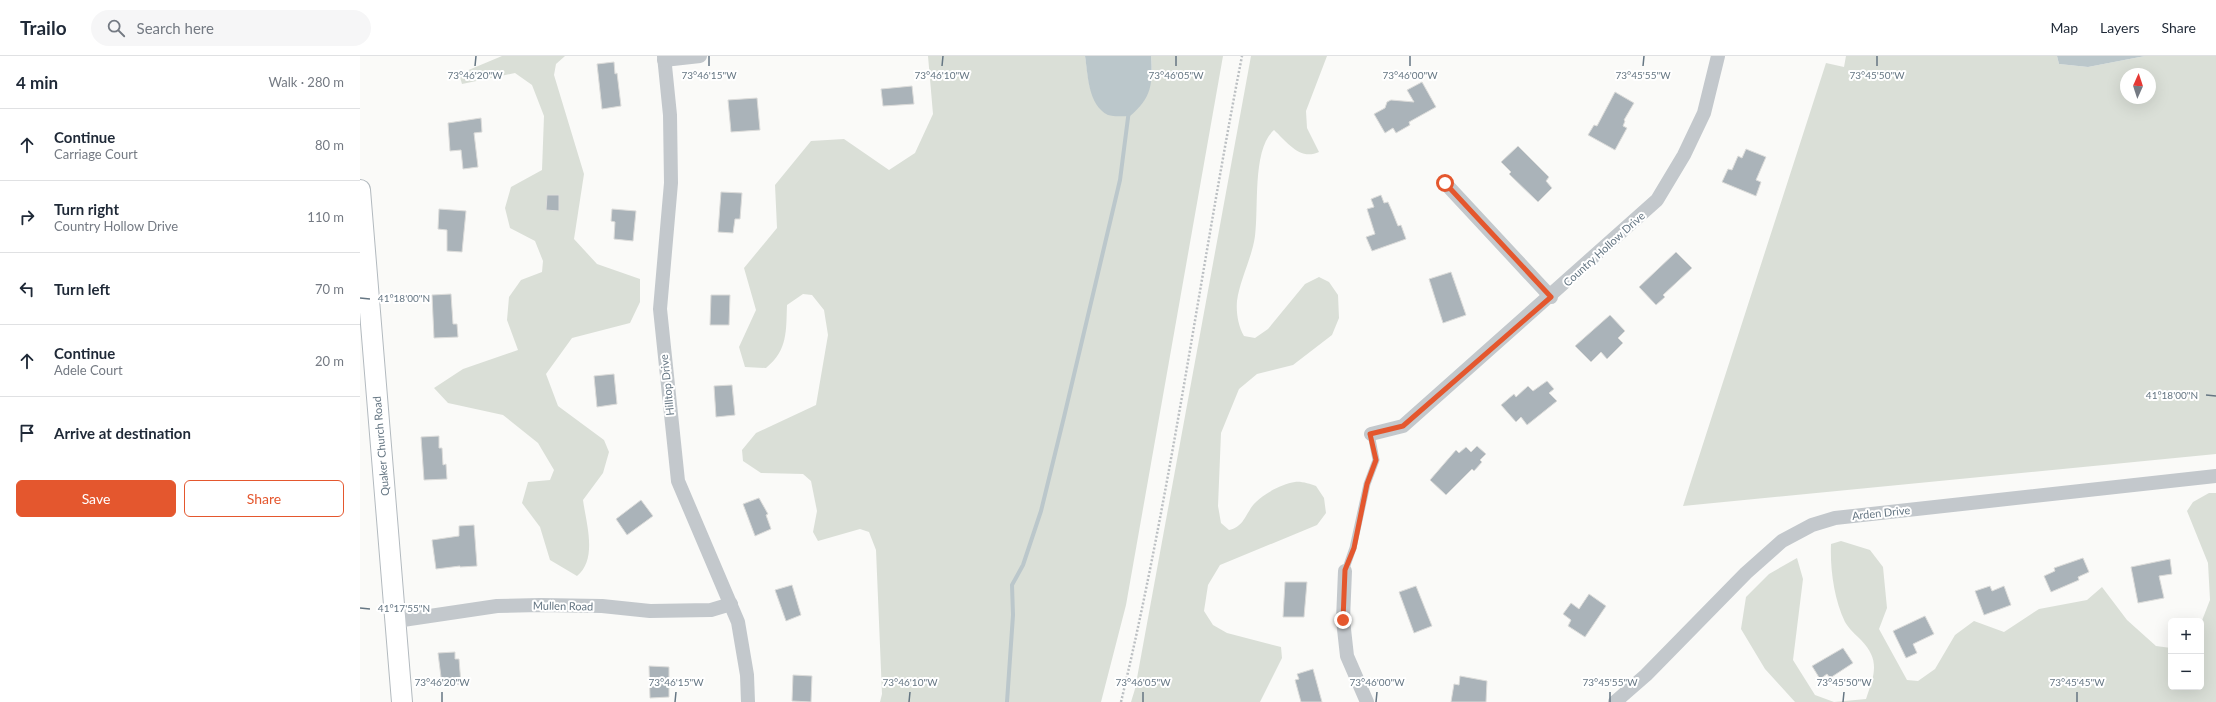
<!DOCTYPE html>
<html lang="en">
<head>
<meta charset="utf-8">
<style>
	body { margin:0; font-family:Lato,sans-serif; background:#f6f6f7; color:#1f2937 }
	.controls { position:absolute; right:12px; bottom:12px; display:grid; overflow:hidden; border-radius:6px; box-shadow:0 4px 16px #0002 }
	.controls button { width:36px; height:36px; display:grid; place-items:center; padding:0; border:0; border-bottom:1px solid #e0e1e3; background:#fff; color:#1f2937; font:20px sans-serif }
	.compass { position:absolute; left:1760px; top:12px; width:36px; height:36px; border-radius:50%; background:#fff; box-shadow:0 4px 16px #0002; rotate:3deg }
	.stop { position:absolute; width:12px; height:12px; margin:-9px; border:3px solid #e4572e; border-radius:50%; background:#fff }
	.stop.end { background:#e4572e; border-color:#fff; box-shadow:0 1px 4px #0008 }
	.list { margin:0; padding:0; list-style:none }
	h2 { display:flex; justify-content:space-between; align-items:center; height:52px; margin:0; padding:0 16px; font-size:17px }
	h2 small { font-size:13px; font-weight:400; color:#747a83 }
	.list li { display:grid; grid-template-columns:26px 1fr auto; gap:12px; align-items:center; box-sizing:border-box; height:72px; padding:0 16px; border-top:1px solid #e0e1e3 }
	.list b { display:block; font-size:15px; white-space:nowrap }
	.list p { margin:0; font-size:13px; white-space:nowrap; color:#747a83 }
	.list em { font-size:13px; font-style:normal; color:#747a83 }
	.actions { display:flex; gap:8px; padding:12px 16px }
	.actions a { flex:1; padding:9px 0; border:1px solid #e4572e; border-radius:6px; text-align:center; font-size:14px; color:#e4572e }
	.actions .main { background:#e4572e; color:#fff }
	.icon { flex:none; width:22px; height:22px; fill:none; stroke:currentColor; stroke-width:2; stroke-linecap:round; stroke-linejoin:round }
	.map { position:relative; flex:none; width:1856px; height:646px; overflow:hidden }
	header { display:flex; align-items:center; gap:24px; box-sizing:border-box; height:56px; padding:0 20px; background:#fff; border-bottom:1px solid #e0e1e3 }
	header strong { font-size:19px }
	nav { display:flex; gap:22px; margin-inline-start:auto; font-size:14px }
	.search { width:280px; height:36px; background:#f6f6f7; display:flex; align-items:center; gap:10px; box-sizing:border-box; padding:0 14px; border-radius:22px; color:#747a83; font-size:15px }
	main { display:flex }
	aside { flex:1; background:#fff }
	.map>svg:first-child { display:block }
</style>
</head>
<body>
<header>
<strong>Trailo</strong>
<div class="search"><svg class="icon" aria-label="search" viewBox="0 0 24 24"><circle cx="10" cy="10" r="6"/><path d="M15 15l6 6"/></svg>Search here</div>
<nav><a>Map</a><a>Layers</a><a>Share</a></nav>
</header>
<main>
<aside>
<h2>4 min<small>Walk · 280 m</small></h2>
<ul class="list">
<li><svg class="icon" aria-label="ahead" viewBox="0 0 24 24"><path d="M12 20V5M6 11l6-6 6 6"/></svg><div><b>Continue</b><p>Carriage Court</p></div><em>80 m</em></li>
<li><svg class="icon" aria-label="right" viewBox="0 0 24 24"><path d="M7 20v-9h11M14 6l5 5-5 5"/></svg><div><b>Turn right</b><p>Country Hollow Drive</p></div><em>110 m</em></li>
<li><svg class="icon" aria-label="left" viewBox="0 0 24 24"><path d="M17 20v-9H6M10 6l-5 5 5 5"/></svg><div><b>Turn left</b></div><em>70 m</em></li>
<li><svg class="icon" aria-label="ahead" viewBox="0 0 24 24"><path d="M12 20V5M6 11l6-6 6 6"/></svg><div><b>Continue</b><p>Adele Court</p></div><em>20 m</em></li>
<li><svg class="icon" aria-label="arrive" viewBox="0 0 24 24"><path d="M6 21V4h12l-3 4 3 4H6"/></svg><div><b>Arrive at destination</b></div></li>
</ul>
<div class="actions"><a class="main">Save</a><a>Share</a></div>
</aside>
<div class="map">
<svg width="1856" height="646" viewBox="0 0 1856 646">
	<rect width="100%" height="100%" fill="#fafaf8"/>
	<!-- green -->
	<g fill="#dadfd7" fill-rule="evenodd">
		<path d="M 142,0 L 205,0 L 196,8 L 194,19 L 224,118 L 214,183 L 237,208 L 280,223 L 280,246 L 270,267 L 212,282 L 186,318 L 198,350 L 244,384 L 249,396 L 243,417 L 223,444 C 226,467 238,503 217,520 L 190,504 L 180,471 L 162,447 L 168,426 L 190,424 L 194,414 L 178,387 L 143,359 L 88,347 L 74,332 L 103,313 L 158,294 L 147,264 L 149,241 L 161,224 L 182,216 L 183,205 L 175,185 L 150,172 L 145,152 L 151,131 L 182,114 L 184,60 L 172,29 L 155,17 L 102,28 L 99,18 Z"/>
		<path d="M 568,0 L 725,0 C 729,25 728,43 749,59 L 792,16 L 791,0 L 863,0 L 766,549 L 741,646 L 520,646 L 522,638 L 516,494 L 509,476 L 500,473 L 458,485 L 453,476 L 457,455 L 451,425 L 443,418 L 401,417 L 383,405 L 382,394 L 396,377 L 456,349 L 468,279 L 464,254 L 452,239 L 443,238 L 427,249 C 426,275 428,294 406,312 L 385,311 L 379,291 L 396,254 L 384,212 L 417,172 L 415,129 L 451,85 L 484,83 L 529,114 L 555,97 L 573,58 Z"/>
		<path d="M 891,0 L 967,0 L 946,55 L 947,72 L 959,96 C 940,105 927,86 914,74 C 892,93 899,151 895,180 C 892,202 880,223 877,245 C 876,256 878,270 884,280 L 895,282 L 908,273 L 945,228 L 959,221 L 969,226 L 978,239 L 979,262 L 972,279 L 933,309 L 897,318 L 879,333 L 861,377 L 858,450 L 861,467 L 869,474 C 885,471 886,455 896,446 C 905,437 922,428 935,426 C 941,425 950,428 956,430 L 964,442 L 966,457 L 957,469 L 860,509 L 848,529 L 844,555 L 853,569 L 867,577 L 921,591 L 922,602 L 900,646 L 771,646 L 775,633 Z"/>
		<path d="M 1486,0 L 1697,0 L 1699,8 L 1728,11 L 1785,0 L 1856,0 L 1856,398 L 1323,450 L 1466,7 L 1484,11 ZM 1766,18 L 1790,18 L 1790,42 L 1766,42 Z"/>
		<path d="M 1849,437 L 1856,437 L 1856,646 L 1435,646 L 1405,613 L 1381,573 L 1386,541 L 1409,518 L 1437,502 L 1443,523 L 1433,604 L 1455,639 L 1474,646 L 1506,643 C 1514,619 1521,605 1501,584 C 1496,579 1489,573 1485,566 C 1474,543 1470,513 1471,488 L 1481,485 L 1510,494 L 1523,511 L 1527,552 L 1519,573 L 1547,624 L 1558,625 L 1575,613 L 1595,579 L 1614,565 L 1644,576 L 1679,553 L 1727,544 L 1742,531 L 1767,564 L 1796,590 L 1811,592 L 1811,631 L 1841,631 L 1841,567 L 1850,544 L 1848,507 L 1827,455 L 1833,446 Z"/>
	</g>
	<!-- water -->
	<g fill="#bbc7cb">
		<path d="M 725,0 L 791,0 C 793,27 792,42 770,60 C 764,60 754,61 748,59 C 728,49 728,19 725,0 Z"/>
		<polygon points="1697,0 1785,0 1728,11 1699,8"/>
	</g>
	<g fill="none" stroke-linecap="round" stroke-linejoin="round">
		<!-- stream -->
		<polyline stroke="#bbc7cb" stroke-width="4" points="647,646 653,559 652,529 663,509 681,455 704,361 760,124 769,54"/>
	</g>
	<!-- building -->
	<g fill="#aab3b9" stroke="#dcdcda">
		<polygon points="254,6 255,18 257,17 261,50 242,53 237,8"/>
		<polygon points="1062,26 1076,51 1049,66 1050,69 1036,77 1033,72 1025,77 1014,58 1025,52 1027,46 1031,44 1054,46 1047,34"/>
		<polygon points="552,30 554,48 523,50 521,33"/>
		<polygon points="1255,36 1274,47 1264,64 1265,65 1263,70 1267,72 1255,94 1228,79 1234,69 1237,70"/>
		<polygon points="397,42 400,74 371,76 368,44"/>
		<polygon points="121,62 122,76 114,77 118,111 103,113 101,94 90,95 88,67"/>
		<polygon points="1158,90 1189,121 1186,125 1192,132 1178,146 1149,118 1151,116 1141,106"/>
		<polygon points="1386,93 1406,101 1396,124 1401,126 1396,140 1362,126 1368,113 1372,114 1378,100 1382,102"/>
		<polygon points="361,136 382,137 380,163 375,163 373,177 358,176"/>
		<polygon points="187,139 199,139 199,155 186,154"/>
		<polygon points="1021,139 1024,147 1028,146 1032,155 1038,170 1041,169 1046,183 1012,195 1006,181 1015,178 1007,153 1014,151 1011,143"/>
		<polygon points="79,153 106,155 102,196 87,195 87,174 78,173"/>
		<polygon points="252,153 276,155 273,185 254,183 255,166 251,165"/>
		<polygon points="1316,196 1332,212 1303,239 1305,241 1296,249 1279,231"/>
		<polygon points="1091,216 1106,259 1083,267 1069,223"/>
		<polygon points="91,238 93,268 97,268 98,281 74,282 72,239"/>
		<polygon points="351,239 370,239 369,269 350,269"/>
		<polygon points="1250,259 1265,275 1258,282 1263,287 1247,303 1241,296 1231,306 1215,290"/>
		<polygon points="254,318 257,348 237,351 234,320"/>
		<polygon points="1187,325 1194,333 1189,337 1197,345 1167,369 1161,361 1156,366 1141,349 1154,338 1156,341 1168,330 1173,335"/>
		<polygon points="372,329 375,359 356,361 354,330"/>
		<polygon points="79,380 79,392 82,392 83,409 86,408 87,423 64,424 61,381"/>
		<polygon points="1117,390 1126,398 1120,404 1122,406 1114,415 1112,413 1086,439 1070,424 1096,394 1099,397 1106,391 1111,396"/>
		<polygon points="399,442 408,458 406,459 411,473 395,480 383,448"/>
		<polygon points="281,444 293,460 267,479 256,463"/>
		<polygon points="114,469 117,510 100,511 100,510 76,513 72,484 99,480 99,470"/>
		<polygon points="1723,502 1729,516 1718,521 1719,524 1691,536 1684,520 1695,515 1694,512"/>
		<polygon points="1810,503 1812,518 1799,520 1804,542 1778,547 1771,511"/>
		<polygon points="925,526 947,526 944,561 923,561"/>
		<polygon points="432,529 441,559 426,565 415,534"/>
		<polygon points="1056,530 1072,570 1054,577 1039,536"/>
		<polygon points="1630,530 1632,535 1644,530 1651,549 1624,559 1615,535"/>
		<polygon points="1229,538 1246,550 1225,581 1208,570 1211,564 1203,558 1211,547 1219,553"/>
		<polygon points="1565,560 1574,578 1553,588 1557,597 1546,602 1533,575"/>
		<polygon points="1483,592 1493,607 1470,622 1467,618 1460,623 1452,610"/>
		<polygon points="95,596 95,603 99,603 101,628 82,629 78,597"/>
		<polygon points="289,610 309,611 309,641 290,642"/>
		<polygon points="953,613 962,646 941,646 935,624 939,623 937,618"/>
		<polygon points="433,619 452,620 451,646 432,645"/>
		<polygon points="1100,620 1127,625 1126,646 1091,646 1094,628 1099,629"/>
	</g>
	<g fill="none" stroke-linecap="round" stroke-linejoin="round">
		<defs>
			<polyline id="secondary" points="0,134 42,646"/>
		</defs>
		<!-- secondary casing -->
		<use href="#secondary" stroke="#b3babf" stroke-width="22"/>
		<!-- path -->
		<path stroke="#bbbfc2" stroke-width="2.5" stroke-dasharray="2 2" stroke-linecap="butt" d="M 761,646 C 812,433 840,215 882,0"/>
		<!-- lane -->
		<polyline stroke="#c3c8cc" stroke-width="7" points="985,515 993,492 1007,428 1016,404 1011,378"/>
		<!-- street -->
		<g stroke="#c3c8cc" stroke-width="14">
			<polyline points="304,0 310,59 311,127 300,253 318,425 378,566 387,619 388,646"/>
			<polyline points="304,4 340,0"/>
			<polyline points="1085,127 1191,241"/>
			<polyline points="1011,378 1043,370 1297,144 1324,99 1344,57 1358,0"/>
			<polyline points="985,515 983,564 987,600 1007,646"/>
			<polyline points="36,565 137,550 180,549 242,550 290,555 351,554 371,548"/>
			<polyline points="1255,646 1286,619 1386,517 1422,485 1452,469 1475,462 1856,420"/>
		</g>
		<!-- secondary -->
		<use href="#secondary" stroke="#fff" stroke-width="20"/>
	</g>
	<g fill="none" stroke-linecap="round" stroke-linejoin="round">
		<!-- route -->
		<polyline stroke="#e4572e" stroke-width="5" points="983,564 985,514 994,492 1007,428 1016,404 1010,378 1043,370 1191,241 1085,127"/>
	</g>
	<!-- ticks -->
	<path fill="none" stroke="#657683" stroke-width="1.5" d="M 115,10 L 116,0M 349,10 L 349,0M 582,10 L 583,0M 816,10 L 816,0M 1050,10 L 1050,0M 1283,10 L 1284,0M 1517,10 L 1517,0M 0,242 L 10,243M 1846,339 L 1856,340M 0,552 L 10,553M 82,646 L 82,636M 315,646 L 316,636M 549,646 L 550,636M 783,646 L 783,636M 1016,646 L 1017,636M 1250,646 L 1250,636M 1483,646 L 1484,636M 1717,646 L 1717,636"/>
	<g text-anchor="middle" stroke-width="4" stroke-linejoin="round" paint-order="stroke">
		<!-- street labels -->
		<g font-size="11" fill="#657683" stroke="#fff">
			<text transform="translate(1244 193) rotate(-42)" y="4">Country Hollow Drive</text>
			<text transform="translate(307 329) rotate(-96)" y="4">Hilltop Drive</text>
			<text transform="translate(21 390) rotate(-95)" y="4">Quaker Church Road</text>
			<text transform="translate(1521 457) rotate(-6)" y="4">Arden Drive</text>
			<text transform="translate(203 550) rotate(1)" y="4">Mullen Road</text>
		</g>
	</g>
	<g font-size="10" text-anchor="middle" fill="#657683" stroke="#fff" stroke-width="4" stroke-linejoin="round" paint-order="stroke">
		<text x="115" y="23">73°46'20"W</text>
		<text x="349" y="23">73°46'15"W</text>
		<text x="582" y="23">73°46'10"W</text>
		<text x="816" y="23">73°46'05"W</text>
		<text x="1050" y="23">73°46'00"W</text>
		<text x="1283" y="23">73°45'55"W</text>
		<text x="1517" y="23">73°45'50"W</text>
		<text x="44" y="246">41°18'00"N</text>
		<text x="1812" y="343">41°18'00"N</text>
		<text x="44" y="556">41°17'55"N</text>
		<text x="82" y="630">73°46'20"W</text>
		<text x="316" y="630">73°46'15"W</text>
		<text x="550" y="630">73°46'10"W</text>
		<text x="783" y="630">73°46'05"W</text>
		<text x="1017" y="630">73°46'00"W</text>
		<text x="1250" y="630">73°45'55"W</text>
		<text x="1484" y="630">73°45'50"W</text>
		<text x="1717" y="630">73°45'45"W</text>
	</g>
</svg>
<div class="controls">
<button>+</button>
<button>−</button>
</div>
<svg class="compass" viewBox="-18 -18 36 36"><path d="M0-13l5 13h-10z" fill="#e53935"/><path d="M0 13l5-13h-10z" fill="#747a83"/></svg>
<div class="stop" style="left:1085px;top:127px"></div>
<div class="stop end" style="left:983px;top:564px"></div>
</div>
</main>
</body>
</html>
